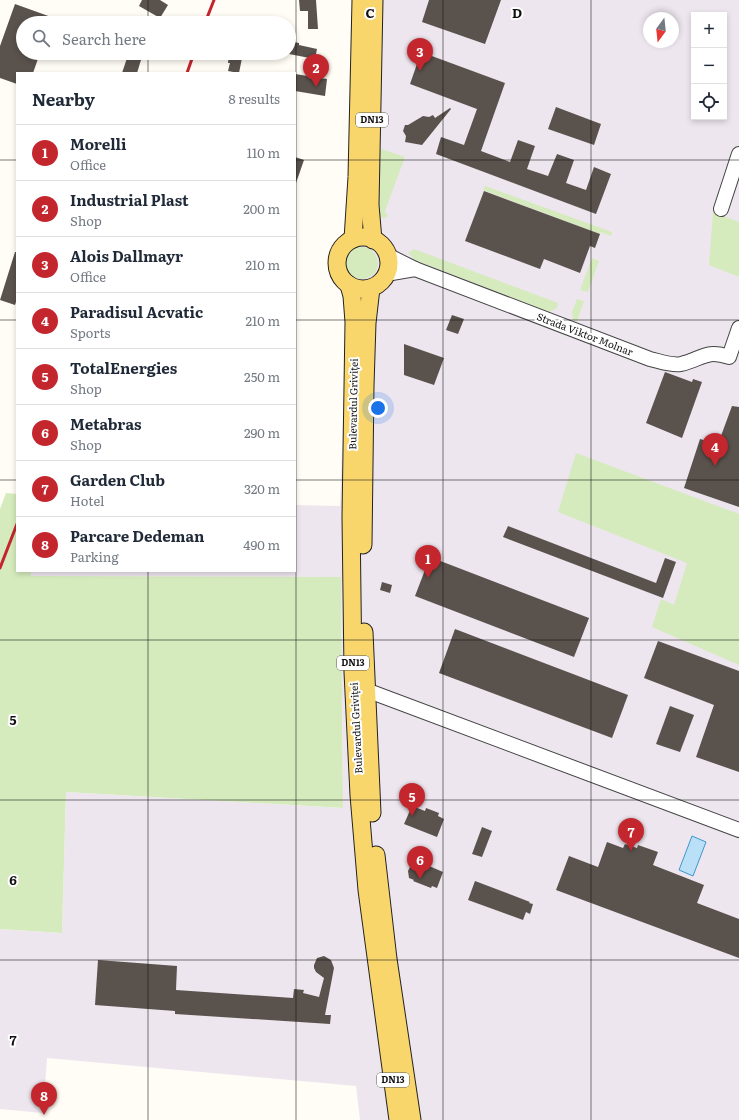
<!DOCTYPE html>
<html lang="en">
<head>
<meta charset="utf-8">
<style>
	body { margin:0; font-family:Literata,serif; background:#f6f6f7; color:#1f2937 }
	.controls { position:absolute; right:12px; top:12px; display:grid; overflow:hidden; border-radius:0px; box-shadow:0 2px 6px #0003 }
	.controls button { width:36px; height:36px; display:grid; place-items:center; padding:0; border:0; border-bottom:1px solid #e0e1e3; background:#fff; color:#1f2937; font:20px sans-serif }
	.compass { position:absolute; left:643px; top:12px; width:36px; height:36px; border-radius:50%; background:#fff; box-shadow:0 2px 6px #0003; rotate:195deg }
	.you { position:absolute; left:378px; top:408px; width:14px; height:14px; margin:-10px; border:3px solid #fff; border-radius:50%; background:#1a73e8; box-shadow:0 0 0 6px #1a73e833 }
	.badge { display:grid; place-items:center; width:26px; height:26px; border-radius:50%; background:#c4262e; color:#fff; font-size:13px; font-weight:700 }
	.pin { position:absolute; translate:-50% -33px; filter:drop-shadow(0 1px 2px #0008) }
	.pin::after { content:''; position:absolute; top:21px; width:14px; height:12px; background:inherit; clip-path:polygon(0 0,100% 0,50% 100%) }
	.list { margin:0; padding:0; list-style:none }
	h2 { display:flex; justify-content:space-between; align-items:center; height:52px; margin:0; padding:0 16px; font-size:17px }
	h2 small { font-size:13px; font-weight:400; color:#747a83 }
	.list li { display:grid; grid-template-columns:26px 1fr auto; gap:12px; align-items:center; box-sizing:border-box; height:56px; padding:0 16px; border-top:1px solid #e0e1e3 }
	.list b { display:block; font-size:15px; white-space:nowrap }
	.list p { margin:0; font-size:13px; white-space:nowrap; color:#747a83 }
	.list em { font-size:13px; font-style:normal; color:#747a83 }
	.icon { flex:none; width:22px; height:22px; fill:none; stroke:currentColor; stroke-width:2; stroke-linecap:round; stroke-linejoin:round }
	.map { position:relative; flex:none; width:739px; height:1120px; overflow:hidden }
	.search { position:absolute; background:#fff; box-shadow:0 2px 6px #0003; left:16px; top:16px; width:280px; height:44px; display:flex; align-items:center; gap:10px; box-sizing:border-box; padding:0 14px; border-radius:22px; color:#747a83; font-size:15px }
	.panel { position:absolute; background:#fff; box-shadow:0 2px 6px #0003; left:16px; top:72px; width:280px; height:500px; border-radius:0px }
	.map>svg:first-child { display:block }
</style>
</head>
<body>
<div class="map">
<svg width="739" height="1120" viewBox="0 0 739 1120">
	<rect width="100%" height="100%" fill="#fffdf5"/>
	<!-- industrial -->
	<path fill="#eee6ef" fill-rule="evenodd" d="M 357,0 L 739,0 L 739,1120 L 360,1120 L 356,1086 L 47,1058 L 43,1113 L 0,1109 L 0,929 L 62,933 L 66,792 L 343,808 L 341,577 L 30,576 L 31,571 L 295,571 L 295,505 L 340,506 ZM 694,15 L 724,15 L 724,117 L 694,117 ZM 649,18 L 673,18 L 673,42 L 649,42 Z"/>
	<!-- green -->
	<g fill="#d5ebbd">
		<polygon points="378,148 405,157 385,211 388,216 385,218 380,217 379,210"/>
		<polygon points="485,186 612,232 611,236 600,232 600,234 483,190"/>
		<polygon points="713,212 739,222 739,277 709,265"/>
		<circle cx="362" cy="263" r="16"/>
		<polygon points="414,249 558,303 557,308 549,312 415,260 408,253"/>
		<polygon points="592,258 599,261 588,292 580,290"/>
		<polygon points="577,299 584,301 577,322 573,320 572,312"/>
		<polygon points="576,453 739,514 739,665 652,627 661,599 674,605 687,563 558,512"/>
		<polygon points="6,493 17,494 17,571 31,571 31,576 341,577 343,808 66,792 62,933 0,929 0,509"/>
	</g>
	<!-- water -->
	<polygon fill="#b9e0f7" stroke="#3f96cf" points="692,836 706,842 693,876 679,870"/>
	<!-- building -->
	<g fill="#5a524d">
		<polygon points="142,0 160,0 168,5 160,18 139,6"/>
		<polygon points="299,0 316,0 318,29 308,29 308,11 300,11"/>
		<polygon points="429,0 501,0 485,44 422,22"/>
		<polygon points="15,4 65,22 65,23 23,23 23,53 40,53 33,73 17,73 17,84 0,78 0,46"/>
		<polygon points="289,41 299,43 299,45 317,49 315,59 289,54"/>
		<polygon points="421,52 505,83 481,151 510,162 518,140 535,146 527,169 548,176 557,154 574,160 566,183 586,190 594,167 611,174 596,214 436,154 441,137 464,145 477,109 410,84 417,64 415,62 418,61"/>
		<polygon points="229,53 243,53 239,73 228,71 230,63 228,63"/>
		<polygon points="128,55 141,60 137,73 122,73"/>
		<polygon points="295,74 327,79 325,96 295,91"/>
		<polygon points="556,107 601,124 594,145 548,129"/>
		<polygon points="450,108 451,109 422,145 405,142 406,136 403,131 405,125 408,125 423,116 429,117 433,115 435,118"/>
		<polygon points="295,157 304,160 296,183 295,183"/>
		<polygon points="484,191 600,234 595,248 590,246 580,273 544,259 540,269 465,241"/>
		<polygon points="15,252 17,252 17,299 15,305 0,300"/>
		<polygon points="452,315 464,319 458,334 446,330"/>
		<polygon points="404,344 444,358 434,385 404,375"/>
		<polygon points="665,372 692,382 693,379 702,382 682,438 646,423"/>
		<polygon points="732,406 739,407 739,507 684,488 700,439 718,444"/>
		<polygon points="508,526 656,583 665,558 676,562 663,598 503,537"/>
		<polygon points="430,557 589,618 574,657 415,596"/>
		<polygon points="382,582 392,585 390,593 380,590"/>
		<polygon points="455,629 628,695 612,738 439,673"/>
		<polygon points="658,641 739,671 739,772 696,757 714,705 644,678"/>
		<polygon points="670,706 694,715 680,752 656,744"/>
		<polygon points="412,806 425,811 426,808 439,813 438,816 444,819 437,837 404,824"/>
		<polygon points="482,827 492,831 482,857 472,854"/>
		<polygon points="607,842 623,848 625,844 637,848 638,845 658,852 653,865 704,885 697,903 739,919 739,958 556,890 569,856 598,867"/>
		<polygon points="414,862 420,862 443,872 437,888 432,886 431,888 413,881 414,880 409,878 408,871 410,867"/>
		<polygon points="475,881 530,902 529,903 533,904 530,914 526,912 523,920 468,900"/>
		<polygon points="324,956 331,960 334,968 325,1015 331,1015 330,1024 175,1014 175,1011 95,1005 98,960 177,966 176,990 293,998 294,989 304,990 303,993 319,997 324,978 316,972 314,968 314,965 317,958"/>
	</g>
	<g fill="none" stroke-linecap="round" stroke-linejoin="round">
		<defs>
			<g id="minor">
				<polyline points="721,209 739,154"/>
				<path d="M 387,255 L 415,269 L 650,359 C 659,361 672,366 681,364 C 702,359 706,349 729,357 L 739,328"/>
				<polyline points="386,274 415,269"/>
				<polyline points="366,690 739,830"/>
			</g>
			<g id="major">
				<circle cx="363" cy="263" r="26"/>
				<polyline points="353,239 357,177 361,0"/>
				<polyline points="373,240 370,205 374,0"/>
				<polyline points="349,285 352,296 354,322 351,517 353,672 359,795 367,890 398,1120"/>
				<polyline points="363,545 365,386 367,323 371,288"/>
				<polyline points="364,632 372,813"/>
				<polyline points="376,855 388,959 412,1120"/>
			</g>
		</defs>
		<!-- minor casing -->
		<use href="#minor" stroke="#444" stroke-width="16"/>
		<!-- major casing -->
		<use href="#major" stroke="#222" stroke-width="19"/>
		<!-- minor -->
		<use href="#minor" stroke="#fff" stroke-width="14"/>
		<!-- major -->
		<use href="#major" stroke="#f9d66b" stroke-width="17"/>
		<!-- rail -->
		<g stroke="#c4262e" stroke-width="3">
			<polyline points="205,23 214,0"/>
			<polyline points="187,73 194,53"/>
			<polyline points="0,568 17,524"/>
		</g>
	</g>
	<!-- grid -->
	<path fill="none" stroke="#111" stroke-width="1" stroke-opacity="0.55" d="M 148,0 L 148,23M 296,0 L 296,1120M 443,0 L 443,1120M 591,0 L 591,1120M 148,53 L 148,73M 0,160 L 17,160M 295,160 L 739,160M 0,320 L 17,320M 295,320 L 739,320M 0,480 L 17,480M 295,480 L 739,480M 148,571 L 148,1120M 0,640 L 739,640M 0,800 L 739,800M 0,960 L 739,960"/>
	<g text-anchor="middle" stroke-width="4" stroke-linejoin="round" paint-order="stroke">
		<!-- shield labels -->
		<g fill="#fff" stroke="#585858" stroke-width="1">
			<rect x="356" y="113" width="32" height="14" rx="3"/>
			<rect x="337" y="656" width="32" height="14" rx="3"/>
			<rect x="377" y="1073" width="32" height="14" rx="3"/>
		</g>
		<g font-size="9" font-weight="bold" fill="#111">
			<text x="372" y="123">DN13</text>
			<text x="353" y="666">DN13</text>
			<text x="393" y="1083">DN13</text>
		</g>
		<!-- street labels -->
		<g font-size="10" fill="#111" stroke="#fff">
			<text transform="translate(585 334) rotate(21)" y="4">Strada Viktor Molnar</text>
			<text transform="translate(353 404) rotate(-89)" y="4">Bulevardul Griviței</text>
			<text transform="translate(356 728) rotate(-93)" y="4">Bulevardul Griviței</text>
		</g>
	</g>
	<g font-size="13" text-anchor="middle" font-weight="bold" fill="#111" stroke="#fff" stroke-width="4" stroke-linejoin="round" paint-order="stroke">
		<text x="370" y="18">C</text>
		<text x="517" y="18">D</text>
		<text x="13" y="725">5</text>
		<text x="13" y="885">6</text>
		<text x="13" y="1045">7</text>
	</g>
</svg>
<div class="controls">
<button>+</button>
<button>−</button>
<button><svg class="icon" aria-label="locate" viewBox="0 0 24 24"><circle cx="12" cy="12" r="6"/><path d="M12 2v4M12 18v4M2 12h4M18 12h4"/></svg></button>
</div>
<svg class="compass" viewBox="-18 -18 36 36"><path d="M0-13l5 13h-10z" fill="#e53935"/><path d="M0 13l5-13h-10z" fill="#747a83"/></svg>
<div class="you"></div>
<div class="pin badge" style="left:428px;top:578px">1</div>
<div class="pin badge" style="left:316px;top:87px">2</div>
<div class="pin badge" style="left:420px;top:71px">3</div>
<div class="pin badge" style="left:715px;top:466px">4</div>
<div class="pin badge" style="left:412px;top:816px">5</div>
<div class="pin badge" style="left:420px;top:879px">6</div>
<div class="pin badge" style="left:631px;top:851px">7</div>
<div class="pin badge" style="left:44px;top:1115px">8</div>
<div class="search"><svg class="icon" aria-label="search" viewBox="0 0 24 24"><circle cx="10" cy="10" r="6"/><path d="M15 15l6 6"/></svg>Search here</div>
<section class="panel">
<h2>Nearby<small>8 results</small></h2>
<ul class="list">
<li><span class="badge">1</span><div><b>Morelli</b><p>Office</p></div><em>110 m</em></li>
<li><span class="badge">2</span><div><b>Industrial Plast</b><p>Shop</p></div><em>200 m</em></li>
<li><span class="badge">3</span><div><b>Alois Dallmayr</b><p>Office</p></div><em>210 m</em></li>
<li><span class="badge">4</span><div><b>Paradisul Acvatic</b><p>Sports</p></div><em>210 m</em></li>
<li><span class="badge">5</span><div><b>TotalEnergies</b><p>Shop</p></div><em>250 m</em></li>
<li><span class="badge">6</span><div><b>Metabras</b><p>Shop</p></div><em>290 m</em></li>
<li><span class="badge">7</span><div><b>Garden Club</b><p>Hotel</p></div><em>320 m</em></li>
<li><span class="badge">8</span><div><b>Parcare Dedeman</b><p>Parking</p></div><em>490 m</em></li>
</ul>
</section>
</div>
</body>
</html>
